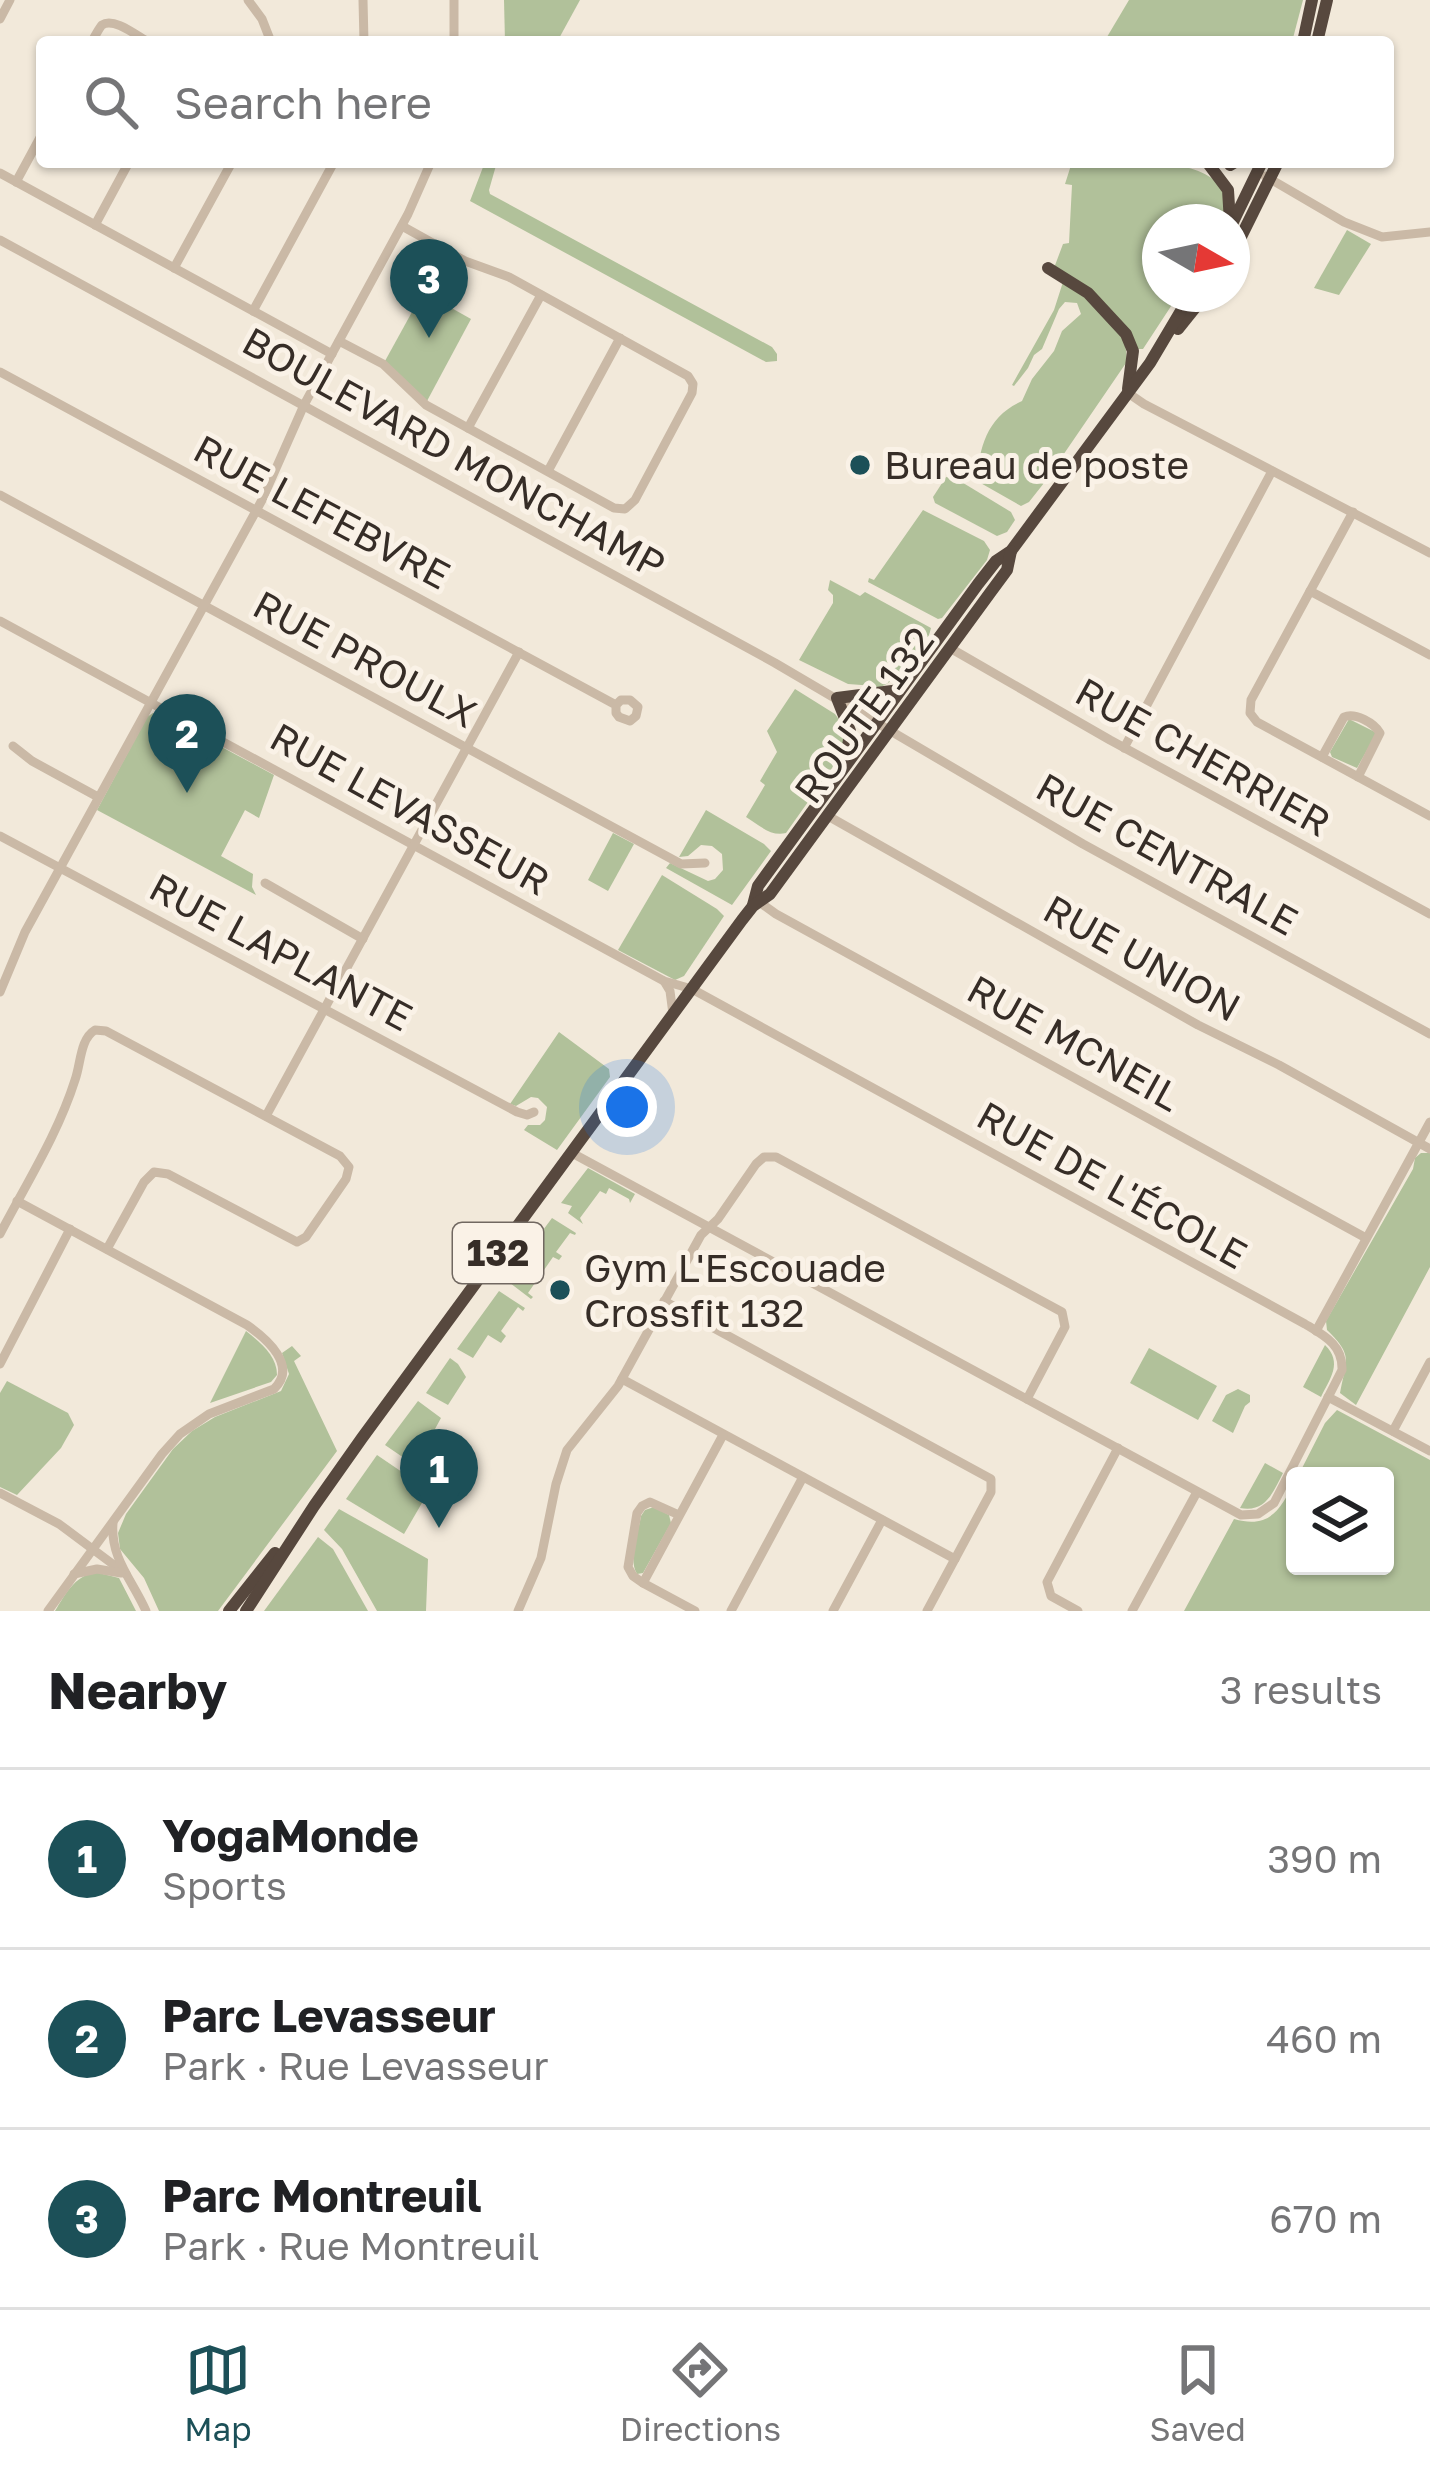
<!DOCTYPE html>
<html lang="en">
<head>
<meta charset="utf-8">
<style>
	body { margin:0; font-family:"Golos Text",sans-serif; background:#f2f2f2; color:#202124 }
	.controls { position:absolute; right:36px; bottom:36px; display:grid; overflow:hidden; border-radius:12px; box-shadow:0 3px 9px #0004 }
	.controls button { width:108px; height:108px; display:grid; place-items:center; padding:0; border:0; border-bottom:3px solid #e0e0e0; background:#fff; color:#202124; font:60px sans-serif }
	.compass { position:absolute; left:1142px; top:204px; width:108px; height:108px; border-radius:50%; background:#fff; box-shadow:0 3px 9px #0004; rotate:99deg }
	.you { position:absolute; left:627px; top:1107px; width:42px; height:42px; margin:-30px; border:9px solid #fff; border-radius:50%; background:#1a73e8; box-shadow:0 0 0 18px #1a73e833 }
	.badge { display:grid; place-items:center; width:78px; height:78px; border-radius:50%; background:#1c5058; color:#fff; font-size:39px; font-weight:700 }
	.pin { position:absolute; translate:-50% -99px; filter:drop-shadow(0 3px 6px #0008) }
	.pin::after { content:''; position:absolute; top:63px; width:42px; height:36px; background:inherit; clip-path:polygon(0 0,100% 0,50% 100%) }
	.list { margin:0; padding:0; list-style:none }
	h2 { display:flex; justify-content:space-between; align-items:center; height:156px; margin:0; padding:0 48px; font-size:51px }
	h2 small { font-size:39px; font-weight:400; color:#757577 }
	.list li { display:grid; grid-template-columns:78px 1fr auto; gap:36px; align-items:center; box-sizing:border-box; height:180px; padding:0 48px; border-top:3px solid #e0e0e0 }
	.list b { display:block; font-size:45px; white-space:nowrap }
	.list p { margin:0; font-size:39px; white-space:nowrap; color:#757577 }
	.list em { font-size:39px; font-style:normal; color:#757577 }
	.icon { flex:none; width:66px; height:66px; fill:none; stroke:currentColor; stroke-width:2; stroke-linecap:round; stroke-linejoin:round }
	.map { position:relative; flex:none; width:1430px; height:1611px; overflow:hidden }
	.search { position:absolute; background:#fff; box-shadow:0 3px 9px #0004; left:36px; right:36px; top:36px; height:132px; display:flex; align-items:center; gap:30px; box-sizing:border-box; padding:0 42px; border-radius:12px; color:#757577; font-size:45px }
	.sheet { height:696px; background:#fff }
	nav { display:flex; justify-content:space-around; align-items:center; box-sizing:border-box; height:168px; border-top:3px solid #e0e0e0; background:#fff; font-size:33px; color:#757577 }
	nav a { display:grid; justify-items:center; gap:6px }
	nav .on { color:#1c5058 }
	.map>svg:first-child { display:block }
</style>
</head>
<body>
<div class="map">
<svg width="1430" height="1611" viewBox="0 0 1430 1611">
	<rect width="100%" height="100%" fill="#f2e9da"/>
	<!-- green -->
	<g fill="#b1c19a">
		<polygon points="504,0 580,0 557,42 505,42"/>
		<polygon points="1129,0 1303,0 1292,42 1104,42"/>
		<polygon points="485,162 497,162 489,190 490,194 772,347 777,354 777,361 766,362 470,201"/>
		<path d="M 1072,162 C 1112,162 1249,148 1222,222 L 1160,222 L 1160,294 L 1179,294 L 1143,349 L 1136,349 L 1134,340 L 1054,268 L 1063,244 L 1069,243 L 1072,185 L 1065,184 Z"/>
		<polygon points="1347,230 1371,244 1339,295 1314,288"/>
		<path d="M 1063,282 C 1090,299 1132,328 1126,363 L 1044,483 L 1029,502 L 1021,506 L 977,481 C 979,446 988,416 1022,401 L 1032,379 L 1054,351 L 1062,331 L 1081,314 L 1077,303 L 1065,302 L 1059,309 L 1042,349 L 1034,355 L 1028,368 L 1014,386 L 1012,385 L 1054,310 Z"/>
		<polygon points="423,292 471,319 427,401 385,361"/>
		<polygon points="946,477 955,478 1011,512 1015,520 1007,532 997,536 935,503 933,497"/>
		<polygon points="923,510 984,541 990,550 987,560 942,618 938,619 868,582 869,578 874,580"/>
		<path d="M 830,580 L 860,596 L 865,592 L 931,628 C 926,651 899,681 876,689 L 875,686 L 848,684 L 799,660 L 833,603 L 833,595 L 828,590 Z"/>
		<path d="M 795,689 L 835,714 L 845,728 L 844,745 L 832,768 L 786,833 C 771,837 759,825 746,817 L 765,785 L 760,781 L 777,752 L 767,731 Z"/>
		<polygon points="153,713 160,714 274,775 259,818 245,810 221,856 253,874 252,887 256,895 97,810 147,717"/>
		<polygon points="1349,719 1375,732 1375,736 1357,768 1332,757 1330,752"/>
		<polygon points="706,810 764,844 771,851 732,905 666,868 670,863 708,881 715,879 723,870 722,854 712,846 701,845 688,856 679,857"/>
		<polygon points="613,833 634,844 608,891 588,880"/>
		<polygon points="662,875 717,909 724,916 684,976 675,980 618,950"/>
		<polygon points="559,1032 609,1069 610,1077 557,1150 524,1130 528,1125 540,1125 545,1120 547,1107 538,1098 531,1097 516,1106 510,1104"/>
		<path d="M 1421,1153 L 1430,1153 L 1430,1267 L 1356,1405 L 1340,1393 C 1346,1360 1354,1356 1327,1330 L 1326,1321 L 1413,1169 L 1415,1158 Z"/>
		<polygon points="588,1168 635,1194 630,1203 629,1199 609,1188 606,1194 600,1191 580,1218 583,1224 568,1213 572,1206 561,1203"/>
		<polygon points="552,1218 576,1233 575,1235 570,1233 556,1252 562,1256 559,1260 553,1257 528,1293 533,1297 531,1299 506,1280"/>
		<polygon points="499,1291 525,1308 523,1311 518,1307 501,1331 506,1336 501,1343 488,1335 473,1358 457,1349"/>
		<path d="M 246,1331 C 261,1343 277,1356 277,1375 L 271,1382 L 210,1403 Z"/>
		<path d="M 1325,1345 C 1343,1363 1330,1378 1321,1397 L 1303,1387 Z"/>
		<polygon points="292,1346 301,1356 294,1361 337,1451 218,1611 159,1611 144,1578 120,1549 118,1533 126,1514 173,1449 192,1431 215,1417 281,1391 289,1374 282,1353"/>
		<polygon points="1149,1348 1217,1386 1198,1420 1130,1383"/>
		<polygon points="450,1358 458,1364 466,1377 448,1405 426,1393"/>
		<polygon points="7,1381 68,1413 74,1425 61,1448 17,1495 0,1487 0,1393"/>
		<polygon points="1238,1389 1250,1395 1250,1402 1245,1406 1233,1433 1212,1421 1226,1395"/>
		<polygon points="418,1401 441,1418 435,1429 441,1433 420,1469 385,1445"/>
		<path d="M 1337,1410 L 1430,1460 L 1430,1611 L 1184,1611 L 1234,1519 C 1270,1529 1280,1510 1295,1481 L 1295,1566 L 1385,1566 L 1385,1476 L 1298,1476 L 1325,1423 Z"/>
		<polygon points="377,1455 424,1487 426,1496 404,1534 346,1499"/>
		<path d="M 1265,1463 L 1283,1473 C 1273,1492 1266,1513 1240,1508 Z"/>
		<path d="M 654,1507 L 669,1515 L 671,1523 L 643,1573 L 637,1574 C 628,1559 638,1534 641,1516 L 645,1510 Z"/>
		<polygon points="339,1509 428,1559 426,1611 377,1611 342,1549 324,1530"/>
		<polygon points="318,1537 333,1549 368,1611 264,1611"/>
		<path d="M 95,1572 L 119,1578 L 136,1611 L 55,1611 C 66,1593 74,1577 95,1572 Z"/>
	</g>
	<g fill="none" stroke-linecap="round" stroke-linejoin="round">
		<!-- minor -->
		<g stroke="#cab9a6" stroke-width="9">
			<polyline points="248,0 262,19 271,42"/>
			<polyline points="363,0 364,42"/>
			<polyline points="454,0 454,42"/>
			<polyline points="0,19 10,0"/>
			<path d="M 92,42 C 93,39 100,27 102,25 C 114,17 137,36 148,42"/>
			<polyline points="0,173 332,354"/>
			<polyline points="1265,176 1344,222 1382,237 1430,232"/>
			<polyline points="16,182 42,134"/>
			<polyline points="95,225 129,162"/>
			<polyline points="0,240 775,663 1083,844 1430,1034"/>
			<polyline points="174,268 232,162"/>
			<polyline points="253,311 334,162"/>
			<polyline points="339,341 383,364 426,405 614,508 625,509 635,500 692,393 693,384 688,376 509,277 465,261 402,226"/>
			<polyline points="0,372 616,705 616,713 619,717 630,721 636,716 638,707 630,700 621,700 616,705"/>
			<polyline points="1128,393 1144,404 1430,553"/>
			<polyline points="468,428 541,295"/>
			<polyline points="548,471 620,338"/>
			<polyline points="0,495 681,864 705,863"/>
			<polyline points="1353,512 1251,700 1250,713 1257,722 1430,816"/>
			<polyline points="1310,591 1430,655"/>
			<path d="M 0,621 L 664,981 L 692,989 L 1305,1324 C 1325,1336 1343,1345 1342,1370 L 1274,1503 L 1258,1514 L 1241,1515 L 572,1153"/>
			<polyline points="950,648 1110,740 1430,914"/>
			<polyline points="13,746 32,761 98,797"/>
			<polyline points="1124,748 1272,471"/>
			<path d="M 1322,757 L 1344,717 C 1355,712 1374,723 1380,733 L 1358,777"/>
			<polyline points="828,816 1198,1025 1279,1065 1430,1149"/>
			<polyline points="0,836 517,1112 527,1115 534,1112"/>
			<polyline points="265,883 363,939"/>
			<polyline points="755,899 776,914 1366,1238"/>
			<polyline points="664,981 670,991 673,1014"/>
			<polyline points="0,992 25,932 262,500 304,405 408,214 431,162"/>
			<polyline points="266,1116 519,652"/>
			<path d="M 17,1201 L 247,1325 C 267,1339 298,1366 274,1389 L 209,1414 L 180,1434 L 162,1454 L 48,1611"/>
			<path d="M 0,1234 C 26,1184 58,1134 75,1080 C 81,1063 80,1039 95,1030 L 106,1031 L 340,1156 L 349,1167 L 346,1179 L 306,1237 L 297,1242 L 168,1174 L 154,1172 L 144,1182 L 107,1249"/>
			<polyline points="664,1301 991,1479 991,1492 927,1611"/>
			<polyline points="1316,1331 1430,1122"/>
			<polyline points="0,1364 70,1229"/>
			<polyline points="622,1379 955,1559"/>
			<polyline points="1328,1397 1430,1451"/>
			<polyline points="1393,1431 1430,1362"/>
			<polyline points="0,1493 59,1524 126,1574"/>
			<path d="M 113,1523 C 110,1558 133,1581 146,1611"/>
			<polyline points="74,1574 97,1569 121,1573"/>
			<polyline points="643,1583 633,1576 628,1567 637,1513 642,1506 650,1502 679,1515"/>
			<polyline points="518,1611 541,1558 556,1484 567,1450 618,1386 701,1235 718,1219 756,1164 764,1157 776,1157 1062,1312 1065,1327 1027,1399"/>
			<polyline points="695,1611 643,1583 723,1435"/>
			<polyline points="731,1611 803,1477"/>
			<polyline points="833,1611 882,1520"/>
			<polyline points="1078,1611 1051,1596 1047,1582 1118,1448"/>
			<polyline points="1132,1611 1197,1492"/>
		</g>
		<!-- highway -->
		<g stroke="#57483e" stroke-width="12">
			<polyline points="1303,42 1312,0"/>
			<polyline points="1317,42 1327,0"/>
			<polyline points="1207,162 1228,190 1230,222"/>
			<polyline points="1230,165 1235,162"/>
			<polyline points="1232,224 1262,162"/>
			<polyline points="1232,255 1278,162"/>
			<polyline points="1048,268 1088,293 1126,334 1133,351 1128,389"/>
			<polyline points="1178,329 1206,294"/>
			<polyline points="846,763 850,731 837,698 900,690"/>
			<polyline points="753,905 758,886 978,584 996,561 1011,551 1150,363 1191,294"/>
			<polyline points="229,1611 275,1553"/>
			<polyline points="246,1611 314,1506 362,1438 742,920 753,906 770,894 990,593 1007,570 1011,551"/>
		</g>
	</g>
	<!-- markers -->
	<g fill="#1c5058" stroke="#faf2e7" stroke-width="4.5">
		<circle cx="860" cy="465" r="12"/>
		<circle cx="560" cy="1290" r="12"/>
	</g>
	<g text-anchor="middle" stroke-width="10" stroke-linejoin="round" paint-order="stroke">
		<!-- shield labels -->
		<rect fill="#faf2e7" stroke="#716861" stroke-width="3" x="453" y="1223" width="90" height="60" rx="9"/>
		<g font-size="36" font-weight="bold" fill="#362d27">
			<text x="498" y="1266">132</text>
		</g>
		<!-- street labels -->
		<g font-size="39" fill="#362d27" stroke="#faf2e7">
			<text transform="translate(454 453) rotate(29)" y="14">BOULEVARD MONCHAMP</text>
			<text transform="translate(322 512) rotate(28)" y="14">RUE LEFEBVRE</text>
			<text transform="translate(365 659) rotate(28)" y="14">RUE PROULX</text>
			<text transform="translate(864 715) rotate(-54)" y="14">ROUTE 132</text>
			<text transform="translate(1203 757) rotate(29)" y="14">RUE CHERRIER</text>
			<text transform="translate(410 809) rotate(29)" y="14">RUE LEVASSEUR</text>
			<text transform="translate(1167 854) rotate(29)" y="14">RUE CENTRALE</text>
			<text transform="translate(281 952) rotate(28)" y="14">RUE LAPLANTE</text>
			<text transform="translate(1142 958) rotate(29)" y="14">RUE UNION</text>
			<text transform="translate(1074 1043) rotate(29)" y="14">RUE MCNEIL</text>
			<text transform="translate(1112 1185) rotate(29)" y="14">RUE DE L'ÉCOLE</text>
		</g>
		<!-- poi labels -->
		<g font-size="39" fill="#362d27" stroke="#faf2e7" text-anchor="start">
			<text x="884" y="479">Bureau de poste</text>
			<text x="584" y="1282">Gym L'Escouade<tspan x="584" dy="45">Crossfit 132</tspan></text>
		</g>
	</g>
</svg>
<div class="controls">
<button><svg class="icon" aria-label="layers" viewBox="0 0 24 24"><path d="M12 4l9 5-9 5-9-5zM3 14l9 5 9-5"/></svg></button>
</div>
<svg class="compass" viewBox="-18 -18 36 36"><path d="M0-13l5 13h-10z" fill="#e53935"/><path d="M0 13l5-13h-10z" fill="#757577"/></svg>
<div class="you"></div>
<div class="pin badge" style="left:439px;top:1528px">1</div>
<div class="pin badge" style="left:187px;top:793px">2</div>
<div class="pin badge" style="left:429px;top:338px">3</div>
<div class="search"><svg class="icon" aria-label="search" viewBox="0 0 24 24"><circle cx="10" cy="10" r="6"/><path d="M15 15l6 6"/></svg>Search here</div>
</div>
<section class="sheet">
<h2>Nearby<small>3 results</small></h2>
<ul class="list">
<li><span class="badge">1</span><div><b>YogaMonde</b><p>Sports</p></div><em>390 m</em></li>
<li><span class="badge">2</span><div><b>Parc Levasseur</b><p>Park · Rue Levasseur</p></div><em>460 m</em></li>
<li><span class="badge">3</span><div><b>Parc Montreuil</b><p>Park · Rue Montreuil</p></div><em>670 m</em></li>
</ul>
</section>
<nav>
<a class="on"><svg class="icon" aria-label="map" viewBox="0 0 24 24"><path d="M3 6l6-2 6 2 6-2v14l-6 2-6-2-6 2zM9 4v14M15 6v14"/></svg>Map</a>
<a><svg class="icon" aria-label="directions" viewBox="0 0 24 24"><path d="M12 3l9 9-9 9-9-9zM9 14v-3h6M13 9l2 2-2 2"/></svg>Directions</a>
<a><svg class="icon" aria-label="saved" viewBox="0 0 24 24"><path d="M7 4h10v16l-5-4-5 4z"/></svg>Saved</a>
</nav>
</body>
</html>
